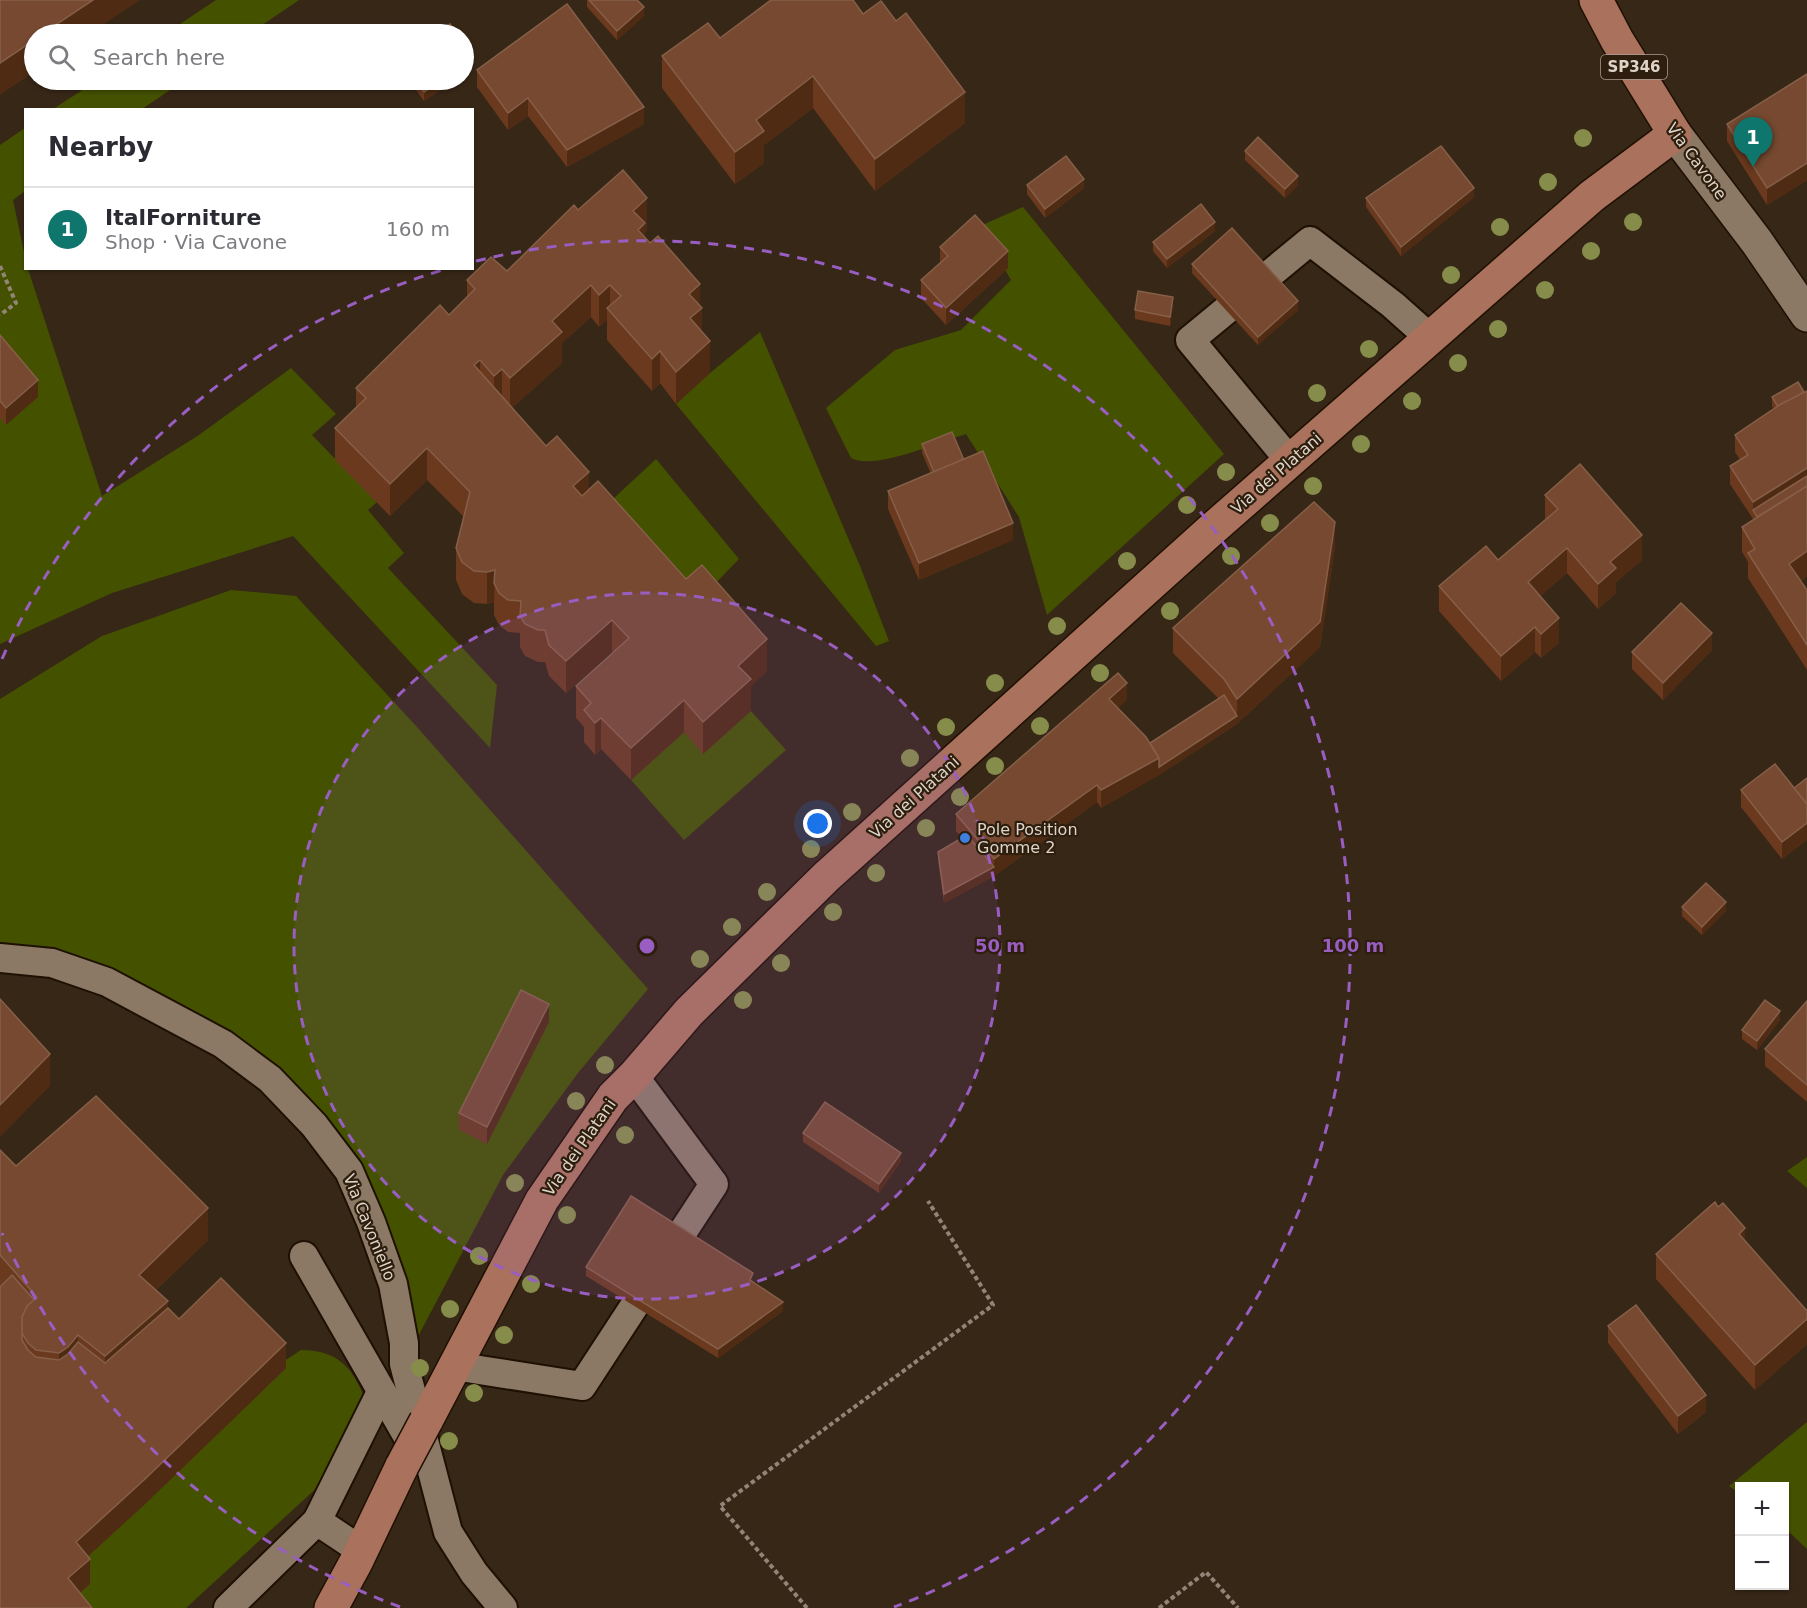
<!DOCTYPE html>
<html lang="en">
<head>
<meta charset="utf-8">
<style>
	body { margin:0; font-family:"DejaVu Sans",sans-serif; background:#f2f2f3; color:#2b2b33 }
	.controls { position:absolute; right:18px; bottom:18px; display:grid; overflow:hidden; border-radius:0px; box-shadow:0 2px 4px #0004 }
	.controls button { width:54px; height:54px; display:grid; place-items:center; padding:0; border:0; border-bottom:2px solid #e1e1e2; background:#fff; color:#2b2b33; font:30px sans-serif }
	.you { position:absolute; left:818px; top:824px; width:21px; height:21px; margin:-15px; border:4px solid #fff; border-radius:50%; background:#1a73e8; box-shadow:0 0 0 9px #1a73e833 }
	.badge { display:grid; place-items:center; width:39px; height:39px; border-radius:50%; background:#0f766e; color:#fff; font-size:20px; font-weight:700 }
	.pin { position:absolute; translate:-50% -50px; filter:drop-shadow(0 2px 3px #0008) }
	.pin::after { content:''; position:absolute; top:32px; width:21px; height:18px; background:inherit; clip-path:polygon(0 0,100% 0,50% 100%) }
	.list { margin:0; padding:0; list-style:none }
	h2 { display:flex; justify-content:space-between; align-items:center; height:78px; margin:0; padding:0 24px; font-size:26px }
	h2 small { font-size:20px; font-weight:400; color:#7c7c81 }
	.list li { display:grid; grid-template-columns:39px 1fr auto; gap:18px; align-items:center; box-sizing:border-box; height:84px; padding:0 24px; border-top:2px solid #e1e1e2 }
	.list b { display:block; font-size:22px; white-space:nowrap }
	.list p { margin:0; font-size:20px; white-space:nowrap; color:#7c7c81 }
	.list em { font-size:20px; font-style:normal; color:#7c7c81 }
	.icon { flex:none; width:33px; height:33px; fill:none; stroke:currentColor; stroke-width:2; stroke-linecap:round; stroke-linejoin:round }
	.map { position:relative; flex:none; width:1807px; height:1608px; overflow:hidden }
	.search { position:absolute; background:#fff; box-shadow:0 2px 4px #0004; left:24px; top:24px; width:450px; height:66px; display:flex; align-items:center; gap:15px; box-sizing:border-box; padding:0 21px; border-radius:33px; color:#7c7c81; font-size:22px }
	.panel { position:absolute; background:#fff; box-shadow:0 2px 4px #0004; left:24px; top:108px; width:450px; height:162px; border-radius:0px }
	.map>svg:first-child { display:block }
</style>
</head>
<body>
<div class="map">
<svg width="1807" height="1608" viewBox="0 0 1807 1608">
	<rect width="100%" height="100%" fill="#372717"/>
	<!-- green -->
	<g fill="#445200">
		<polygon points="216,0 299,0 249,34 165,34"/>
		<polygon points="98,80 185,80 142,109 53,109"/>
		<polygon points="25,128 25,191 13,200 25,257 26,268 28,269 102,496 199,435 291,368 336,414 312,435 377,502 368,510 404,553 388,568 497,685 490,748 293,536 112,593 0,644 0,145"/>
		<path d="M 1023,207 L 1224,454 L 1047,615 L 1019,517 L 966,434 C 940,442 873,471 851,458 L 826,408 L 895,350 L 961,330 L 1011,280 L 980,226 Z"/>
		<polygon points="760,332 860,566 889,641 876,646 676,404 710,373"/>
		<polygon points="656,459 739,559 702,597 598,513"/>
		<polygon points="231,590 296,596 417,727 648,989 578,1073 503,1175 413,1346 402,1283 278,1073 0,949 0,699 102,636"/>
		<polygon points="751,711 786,750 684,840 631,780 684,732"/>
		<polygon points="1807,1157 1807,1188 1787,1171"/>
		<path d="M 301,1350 C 336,1350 352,1366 364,1397 L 321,1484 L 186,1608 L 72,1608 L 68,1603 L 76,1567 L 145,1504 L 286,1368 L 281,1363 Z"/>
		<polygon points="1807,1422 1807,1549 1785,1528 1784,1486 1740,1486 1739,1493 1729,1486"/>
	</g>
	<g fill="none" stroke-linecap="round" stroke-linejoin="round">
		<defs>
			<g id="lane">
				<polyline points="1290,461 1190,340 1310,241 1393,305 1430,338"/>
				<polyline points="0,958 52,963 107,982 223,1044 270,1079 314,1125 349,1171 371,1222 393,1284 404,1343 404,1364 448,1532 474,1573 503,1608"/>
				<polyline points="304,1256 413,1446"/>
				<polyline points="454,1366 582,1386 714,1184 634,1076"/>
				<polyline points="317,1521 381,1392"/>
				<polyline points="228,1608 317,1521 362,1551"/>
			</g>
			<polyline id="secondary" points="1675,134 1757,242 1807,315"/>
			<g id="primary">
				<polyline points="426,1421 542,1200 613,1097 634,1076 689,1012 826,877 1210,531 1592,196 1675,134 1617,40 1596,0"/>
				<polyline points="331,1608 356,1562 402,1466"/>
			</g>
		</defs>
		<!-- lane casing -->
		<use href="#lane" stroke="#1e1002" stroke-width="32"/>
		<!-- secondary casing -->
		<use href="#secondary" stroke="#1e1002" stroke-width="36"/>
		<!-- primary casing -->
		<use href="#primary" stroke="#1e1002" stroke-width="36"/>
		<!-- path -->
		<g stroke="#928578" stroke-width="4" stroke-dasharray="4.5 3" stroke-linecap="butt">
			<polyline points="0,266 16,303 0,315"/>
			<polyline points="807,1608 720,1506 993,1305 928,1201"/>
			<polyline points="1159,1608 1206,1572 1238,1608"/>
		</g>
		<!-- lane -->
		<use href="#lane" stroke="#8b7865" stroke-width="28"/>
		<!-- secondary -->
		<use href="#secondary" stroke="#8b7865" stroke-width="33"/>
		<!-- primary -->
		<use href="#primary" stroke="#aa715c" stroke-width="33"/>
		<defs>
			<polyline id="primary-bridge" points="402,1466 426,1421"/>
		</defs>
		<!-- primary-bridge casing -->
		<use href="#primary-bridge" stroke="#1e1002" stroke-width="36" stroke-linecap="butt"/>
		<!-- primary-bridge -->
		<use href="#primary-bridge" stroke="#aa715c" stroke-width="33"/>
	</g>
	<!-- trees -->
	<g fill="#868c4a">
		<circle cx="1583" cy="138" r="9"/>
		<circle cx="1548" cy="182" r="9"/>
		<circle cx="1633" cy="222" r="9"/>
		<circle cx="1500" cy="227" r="9"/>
		<circle cx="1591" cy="251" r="9"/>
		<circle cx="1451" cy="275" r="9"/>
		<circle cx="1545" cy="290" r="9"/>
		<circle cx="1498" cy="329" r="9"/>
		<circle cx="1369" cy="349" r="9"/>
		<circle cx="1458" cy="363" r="9"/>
		<circle cx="1317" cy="393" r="9"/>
		<circle cx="1412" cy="401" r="9"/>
		<circle cx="1361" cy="444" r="9"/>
		<circle cx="1226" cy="472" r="9"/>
		<circle cx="1313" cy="486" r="9"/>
		<circle cx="1187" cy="505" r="9"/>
		<circle cx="1270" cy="523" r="9"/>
		<circle cx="1231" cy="556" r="9"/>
		<circle cx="1127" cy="561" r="9"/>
		<circle cx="1170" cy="611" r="9"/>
		<circle cx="1057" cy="626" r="9"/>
		<circle cx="1100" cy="673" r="9"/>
		<circle cx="995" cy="683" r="9"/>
		<circle cx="1040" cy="726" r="9"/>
		<circle cx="946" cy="727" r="9"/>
		<circle cx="910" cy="758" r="9"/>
		<circle cx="995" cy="766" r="9"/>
		<circle cx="960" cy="797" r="9"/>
		<circle cx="852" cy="812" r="9"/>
		<circle cx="926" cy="828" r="9"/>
		<circle cx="811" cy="849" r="9"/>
		<circle cx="876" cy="873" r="9"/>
		<circle cx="767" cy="892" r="9"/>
		<circle cx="833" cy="912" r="9"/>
		<circle cx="732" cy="927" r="9"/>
		<circle cx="700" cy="959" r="9"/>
		<circle cx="781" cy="963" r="9"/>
		<circle cx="743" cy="1000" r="9"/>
		<circle cx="605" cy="1065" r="9"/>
		<circle cx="576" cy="1101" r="9"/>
		<circle cx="625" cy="1135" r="9"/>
		<circle cx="515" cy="1183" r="9"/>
		<circle cx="567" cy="1215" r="9"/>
		<circle cx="479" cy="1256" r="9"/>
		<circle cx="531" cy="1284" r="9"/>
		<circle cx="450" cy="1309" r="9"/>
		<circle cx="504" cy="1335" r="9"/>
		<circle cx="420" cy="1368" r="9"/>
		<circle cx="474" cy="1393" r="9"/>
		<circle cx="449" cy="1441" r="9"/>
	</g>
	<!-- wall -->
	<g fill="#6a391e">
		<polygon points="587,0 637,0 644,16 617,40 587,7"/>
		<polygon points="863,14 965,123 875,191 813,108 764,145 764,163 735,184 662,88 662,56 720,38"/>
		<polygon points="477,70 644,124 567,167 528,116 508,130 477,87"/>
		<polygon points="1807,74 1807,180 1767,205 1727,141 1727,124"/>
		<polygon points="409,80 455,80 424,101"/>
		<polygon points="1245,151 1298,185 1285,198 1245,160"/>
		<polygon points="1027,185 1084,188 1045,218 1027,194"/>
		<polygon points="1474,197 1401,256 1366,207 1366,198"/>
		<polygon points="578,210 647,230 645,232 645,238 700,306 702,331 710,373 676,404 660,383 652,391 607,340 607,320 599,327 591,317 562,343 562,363 512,408 546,446 767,671 751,686 751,711 703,754 684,732 631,780 601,749 595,755 584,742 584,727 576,718 576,686 613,653 612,651 566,693 549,676 545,662 538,662 525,656 520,647 520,633 508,632 499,625 494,615 494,602 487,604 474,603 462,594 456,580 456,548 464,517 427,480 390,516 335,460 335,428 356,408 356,388 449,315 467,297 467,280 507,271"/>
		<polygon points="1215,231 1167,268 1153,251 1153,242"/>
		<polygon points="940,247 1008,268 946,325 921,298 921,280 940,264"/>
		<polygon points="1192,264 1298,310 1258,345 1192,273"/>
		<polygon points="1173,306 1170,326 1135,319 1135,310"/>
		<polygon points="0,335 38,397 6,425 0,418"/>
		<polygon points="1807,391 1807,576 1801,581 1807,590 1807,670 1748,578 1748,562 1742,552 1742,527 1753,519 1730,484 1730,466 1740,460 1735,452 1735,435 1774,409 1772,406 1772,397 1804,392"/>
		<polygon points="922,444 964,460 1013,540 919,580 888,509 888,491 931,474 922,453"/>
		<polygon points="1545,495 1642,560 1616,582 1616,593 1598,609 1567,573 1540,596 1559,643 1541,658 1535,652 1501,681 1439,611 1439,586 1498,560 1545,520"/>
		<polygon points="1335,547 1320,647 1237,724 1159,775 1101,808 1097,802 994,876 944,903 938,861 938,852 962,838 956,831 956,814 1127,700 1118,708 1150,743 1219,699 1173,653 1173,628"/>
		<polygon points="1712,650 1663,700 1632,669 1632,652"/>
		<polygon points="1807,778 1807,840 1782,859 1741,807 1741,790 1794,788"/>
		<polygon points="1682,907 1726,911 1702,935 1682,916"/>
		<polygon points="1807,1001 1807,1102 1765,1066 1765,1049"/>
		<polygon points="1780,1020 1757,1050 1742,1039 1742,1030"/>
		<polygon points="549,1022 487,1144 459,1130 459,1113"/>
		<polygon points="803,1133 901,1161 879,1193 803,1142"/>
		<polygon points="0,1150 16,1166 208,1240 156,1290 168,1308 179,1319 286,1368 145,1504 88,1556 90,1584 80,1593 0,1608"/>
		<polygon points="1745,1241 1807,1311 1807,1344 1755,1390 1656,1279 1656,1254"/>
		<polygon points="586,1267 753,1282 783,1311 718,1358 586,1276"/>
		<polygon points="1608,1326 1706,1412 1678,1434 1608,1343"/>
	</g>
	<!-- shaded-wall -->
	<g fill="#502b13">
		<polygon points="93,0 140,0 89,34 42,34"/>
		<polygon points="644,7 644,16 617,40 617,31"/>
		<polygon points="34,40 34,72 0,95 0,63"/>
		<polygon points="473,58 473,67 464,73 464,65"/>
		<polygon points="813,76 813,108 764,145 764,163 735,184 735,152 756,120"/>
		<polygon points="442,80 455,80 424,101 424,92"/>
		<polygon points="965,92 965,123 875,191 875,159"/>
		<polygon points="528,98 528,116 508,130 508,113"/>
		<polygon points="644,107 644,124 567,167 567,150"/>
		<polygon points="1807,163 1807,180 1767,205 1767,188"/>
		<polygon points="1298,176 1298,185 1285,198 1285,189"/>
		<polygon points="1084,179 1084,188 1045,218 1045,209"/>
		<polygon points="1474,188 1474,197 1401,256 1401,247"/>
		<polygon points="647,198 647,230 645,232 645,255 633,211"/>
		<polygon points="1215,222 1215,231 1167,268 1167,259"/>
		<polygon points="1008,251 1008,268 946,325 946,308"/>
		<polygon points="700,284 700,310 702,308 702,340 690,350 689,294"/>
		<polygon points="591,285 591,317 562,343 562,363 510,410 510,378 552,321"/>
		<polygon points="610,285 610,312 607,308 607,320 599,327 599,295"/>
		<polygon points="1173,297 1173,306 1170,326 1170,317"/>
		<polygon points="1298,301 1298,310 1258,345 1258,337"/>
		<polygon points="710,341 710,373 676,404 676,372"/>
		<polygon points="660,351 660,383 652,391 652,359"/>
		<polygon points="480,360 480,392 474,365"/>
		<polygon points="502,369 502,401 494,408 494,376"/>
		<polygon points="38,380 38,397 6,425 6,408"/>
		<polygon points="427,448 427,480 390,516 390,484"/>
		<polygon points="1807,468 1807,485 1753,510 1753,519 1753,502"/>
		<polygon points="589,472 589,504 573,486"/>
		<polygon points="1335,522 1335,547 1320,647 1237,724 1159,775 1101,808 1101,790 1237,716 1237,699"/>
		<polygon points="1013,523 1013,540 919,580 919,563"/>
		<polygon points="1642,535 1642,560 1616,582 1616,593 1598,609 1598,584 1610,562"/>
		<polygon points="1567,548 1567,573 1528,607 1528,582"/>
		<polygon points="1807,551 1807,576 1789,589 1789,564"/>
		<polygon points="495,570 494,602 487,604 487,572"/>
		<polygon points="1559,618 1559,643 1541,658 1541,634"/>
		<polygon points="612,620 612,651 566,693 566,661"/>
		<polygon points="1535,627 1535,652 1501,681 1501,656"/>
		<polygon points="1712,633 1712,650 1663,700 1663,683"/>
		<polygon points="767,639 767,671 751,686 751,711 703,754 703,722 738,666"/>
		<polygon points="1127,683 1127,700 1109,716 1109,699"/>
		<polygon points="684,700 684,732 631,780 631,748"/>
		<polygon points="601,718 601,749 595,755 595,723"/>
		<polygon points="1097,785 1097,802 994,876 944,903 944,894 994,867 994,859"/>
		<polygon points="1807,823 1807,840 1782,859 1782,842"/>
		<polygon points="1726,902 1726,911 1702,935 1702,927"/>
		<polygon points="549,1004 549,1022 487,1144 487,1127"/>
		<polygon points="1780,1011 1780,1020 1757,1050 1757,1041"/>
		<polygon points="50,1054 50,1086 0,1137 0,1105"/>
		<polygon points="901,1153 901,1161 879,1193 879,1184"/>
		<polygon points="208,1208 208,1240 139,1306 139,1275"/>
		<polygon points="1745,1228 1745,1253 1739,1234"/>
		<polygon points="168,1301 168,1333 105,1388 105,1356"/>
		<polygon points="783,1302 783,1311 718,1358 718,1349"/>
		<polygon points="1807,1319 1807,1344 1755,1390 1755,1365"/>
		<polygon points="78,1335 78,1367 59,1385 59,1353"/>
		<polygon points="286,1343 286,1368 145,1504 76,1567 76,1542"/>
		<polygon points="1706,1395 1706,1412 1678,1434 1678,1416"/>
		<polygon points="90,1559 90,1584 68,1603 68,1578"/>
	</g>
	<!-- building -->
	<g fill="#764930" stroke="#865f48" stroke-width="1.5">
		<polygon points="0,0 93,0 42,34 34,34 34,40 0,63"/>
		<polygon points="589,0 637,0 644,7 617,31"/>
		<polygon points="771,0 853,0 863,14 881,1 896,21 906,13 965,92 875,159 813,76 756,120 764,131 735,152 662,56 708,23 720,38"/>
		<polygon points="567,4 644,107 567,150 528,98 508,113 477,70"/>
		<polygon points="450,24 457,34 434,34"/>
		<polygon points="464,44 473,58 464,65"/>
		<polygon points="1807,74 1807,163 1767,188 1727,124"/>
		<polygon points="415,80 442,80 424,92"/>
		<polygon points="1258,137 1298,176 1285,189 1245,151"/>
		<polygon points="1441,146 1474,188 1401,247 1366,198"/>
		<polygon points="1066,156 1084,179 1045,209 1027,185"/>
		<polygon points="623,170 647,198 633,211 645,223 638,230 650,243 658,236 700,284 689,294 702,308 690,318 710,341 676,372 660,351 652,359 607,308 621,296 610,285 599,295 591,285 552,321 562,332 510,378 502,369 494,376 480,360 474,365 546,446 557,436 589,472 573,486 582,496 598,481 686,579 702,565 767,639 738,666 751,679 703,722 684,700 631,748 601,718 595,723 584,710 591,703 576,686 629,638 612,620 566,661 549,645 545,630 538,630 525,624 520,616 521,601 508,600 499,593 494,583 495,570 487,572 474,571 462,562 456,548 470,492 427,448 390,484 335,428 366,398 356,388 440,305 449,315 475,289 467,280 491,257 507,271 574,205 578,210"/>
		<polygon points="1201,204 1215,222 1167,259 1153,242"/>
		<polygon points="975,215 1008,251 946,308 921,280 948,256 940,247"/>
		<polygon points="1232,228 1298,301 1258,337 1192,264"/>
		<polygon points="1138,291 1173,297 1170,317 1135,310"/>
		<polygon points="0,335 38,380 6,408 0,401"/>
		<polygon points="1798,382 1804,392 1778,407 1772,397"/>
		<polygon points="1807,391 1807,468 1753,502 1730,466 1748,455 1735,435 1781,404"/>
		<polygon points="952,432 964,460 934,472 922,444"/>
		<polygon points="983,451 1013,523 919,563 888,491"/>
		<polygon points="1580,464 1642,535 1610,562 1616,568 1598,584 1567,548 1528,582 1559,618 1541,634 1535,627 1501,656 1439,586 1486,546 1498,560 1558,509 1545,495"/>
		<polygon points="1807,476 1807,486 1757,517 1753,510"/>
		<polygon points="1807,486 1807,551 1789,564 1807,590 1807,645 1748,553 1755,549 1742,527"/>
		<polygon points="1314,502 1335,522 1320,622 1237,699 1224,679 1173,628"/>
		<polygon points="1681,603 1712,633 1663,683 1632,652"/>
		<polygon points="1118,673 1127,683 1109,699 1146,737 1159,758 1101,790 1097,785 994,859 956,814"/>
		<polygon points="1224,695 1237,716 1159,767 1159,758 1150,743"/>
		<polygon points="1775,764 1807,804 1807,823 1782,842 1741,790"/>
		<polygon points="1807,778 1807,804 1794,788"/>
		<polygon points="967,835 994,867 944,894 938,852"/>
		<polygon points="1706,883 1726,902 1702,927 1682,907"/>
		<polygon points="521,990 549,1004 487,1127 459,1113"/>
		<polygon points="0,999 50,1054 0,1105"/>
		<polygon points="1765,1000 1780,1011 1757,1041 1742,1030"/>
		<polygon points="1807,1001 1807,1085 1765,1049"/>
		<polygon points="96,1096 208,1208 139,1275 168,1301 105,1356 78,1335 68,1347 59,1353 36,1350 28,1343 22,1333 22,1317 27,1306 37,1297 0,1255 0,1150 16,1166"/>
		<polygon points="825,1102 901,1153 879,1184 803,1133"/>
		<polygon points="631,1196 753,1273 750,1280 783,1302 718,1349 586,1267"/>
		<polygon points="1715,1202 1718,1207 1723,1203 1745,1228 1739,1234 1807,1311 1807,1319 1755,1365 1656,1254"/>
		<polygon points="12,1275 34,1300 27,1306 22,1317 22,1340 28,1350 36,1357 59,1360 68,1354 78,1342 105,1363 168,1308 179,1319 221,1278 286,1343 145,1479 76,1542 90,1559 68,1578 92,1608 0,1608 0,1287"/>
		<polygon points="1636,1305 1706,1395 1678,1416 1608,1326"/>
	</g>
	<!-- distance rings -->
	<circle cx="647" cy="946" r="353" fill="#995ec2" fill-opacity=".12"/>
	<g fill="none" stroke="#995ec2" stroke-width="3" stroke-dasharray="10 8">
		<circle cx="647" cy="946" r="353"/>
		<path d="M400 1607A706 706 0 0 1 2 1233M2 659A706 706 0 0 1 446 269M476 261A706 706 0 0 1 894 1607"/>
	</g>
	<!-- markers -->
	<circle fill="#3f7fe0" stroke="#2d1e0d" stroke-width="2" cx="965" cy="838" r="6"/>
	<g text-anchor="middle" stroke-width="4.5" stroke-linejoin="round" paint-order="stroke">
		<!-- shield labels -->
		<rect fill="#2d1e0d" stroke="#a99d91" stroke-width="1.5" x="1601" y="55" width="66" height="24" rx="4.5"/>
		<g font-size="15" font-weight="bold" fill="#ded4c9">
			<text x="1634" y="72">SP346</text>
		</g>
		<!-- street labels -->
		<g font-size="16" fill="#ded4c9" stroke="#2d1e0d">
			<text transform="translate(1697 161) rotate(54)" y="6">Via Cavone</text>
			<text transform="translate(1276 473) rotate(-41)" y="6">Via dei Platani</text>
			<text transform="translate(914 797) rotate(-42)" y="6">Via dei Platani</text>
			<text transform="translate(579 1147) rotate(-55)" y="6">Via dei Platani</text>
			<text transform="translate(370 1227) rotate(68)" y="6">Via Cavoniello</text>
		</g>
		<!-- poi labels -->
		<g font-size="16" fill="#ded4c9" stroke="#2d1e0d" text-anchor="start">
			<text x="977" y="835">Pole Position<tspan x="977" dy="18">Gomme 2</tspan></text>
		</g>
	</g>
	<circle cx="647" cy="946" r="9" fill="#995ec2" stroke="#2d1e0d" stroke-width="3"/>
	<g font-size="18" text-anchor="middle" font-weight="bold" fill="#995ec2" stroke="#2d1e0d" stroke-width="4.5" stroke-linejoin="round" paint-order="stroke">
		<text x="1000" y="952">50 m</text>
		<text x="1353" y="952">100 m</text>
	</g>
</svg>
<div class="controls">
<button>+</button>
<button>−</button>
</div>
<div class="you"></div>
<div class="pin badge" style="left:1753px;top:167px">1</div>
<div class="search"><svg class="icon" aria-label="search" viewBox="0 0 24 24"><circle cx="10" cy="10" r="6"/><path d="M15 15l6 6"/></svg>Search here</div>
<section class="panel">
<h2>Nearby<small></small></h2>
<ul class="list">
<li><span class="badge">1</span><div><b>ItalForniture</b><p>Shop · Via Cavone</p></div><em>160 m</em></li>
</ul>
</section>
</div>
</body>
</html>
